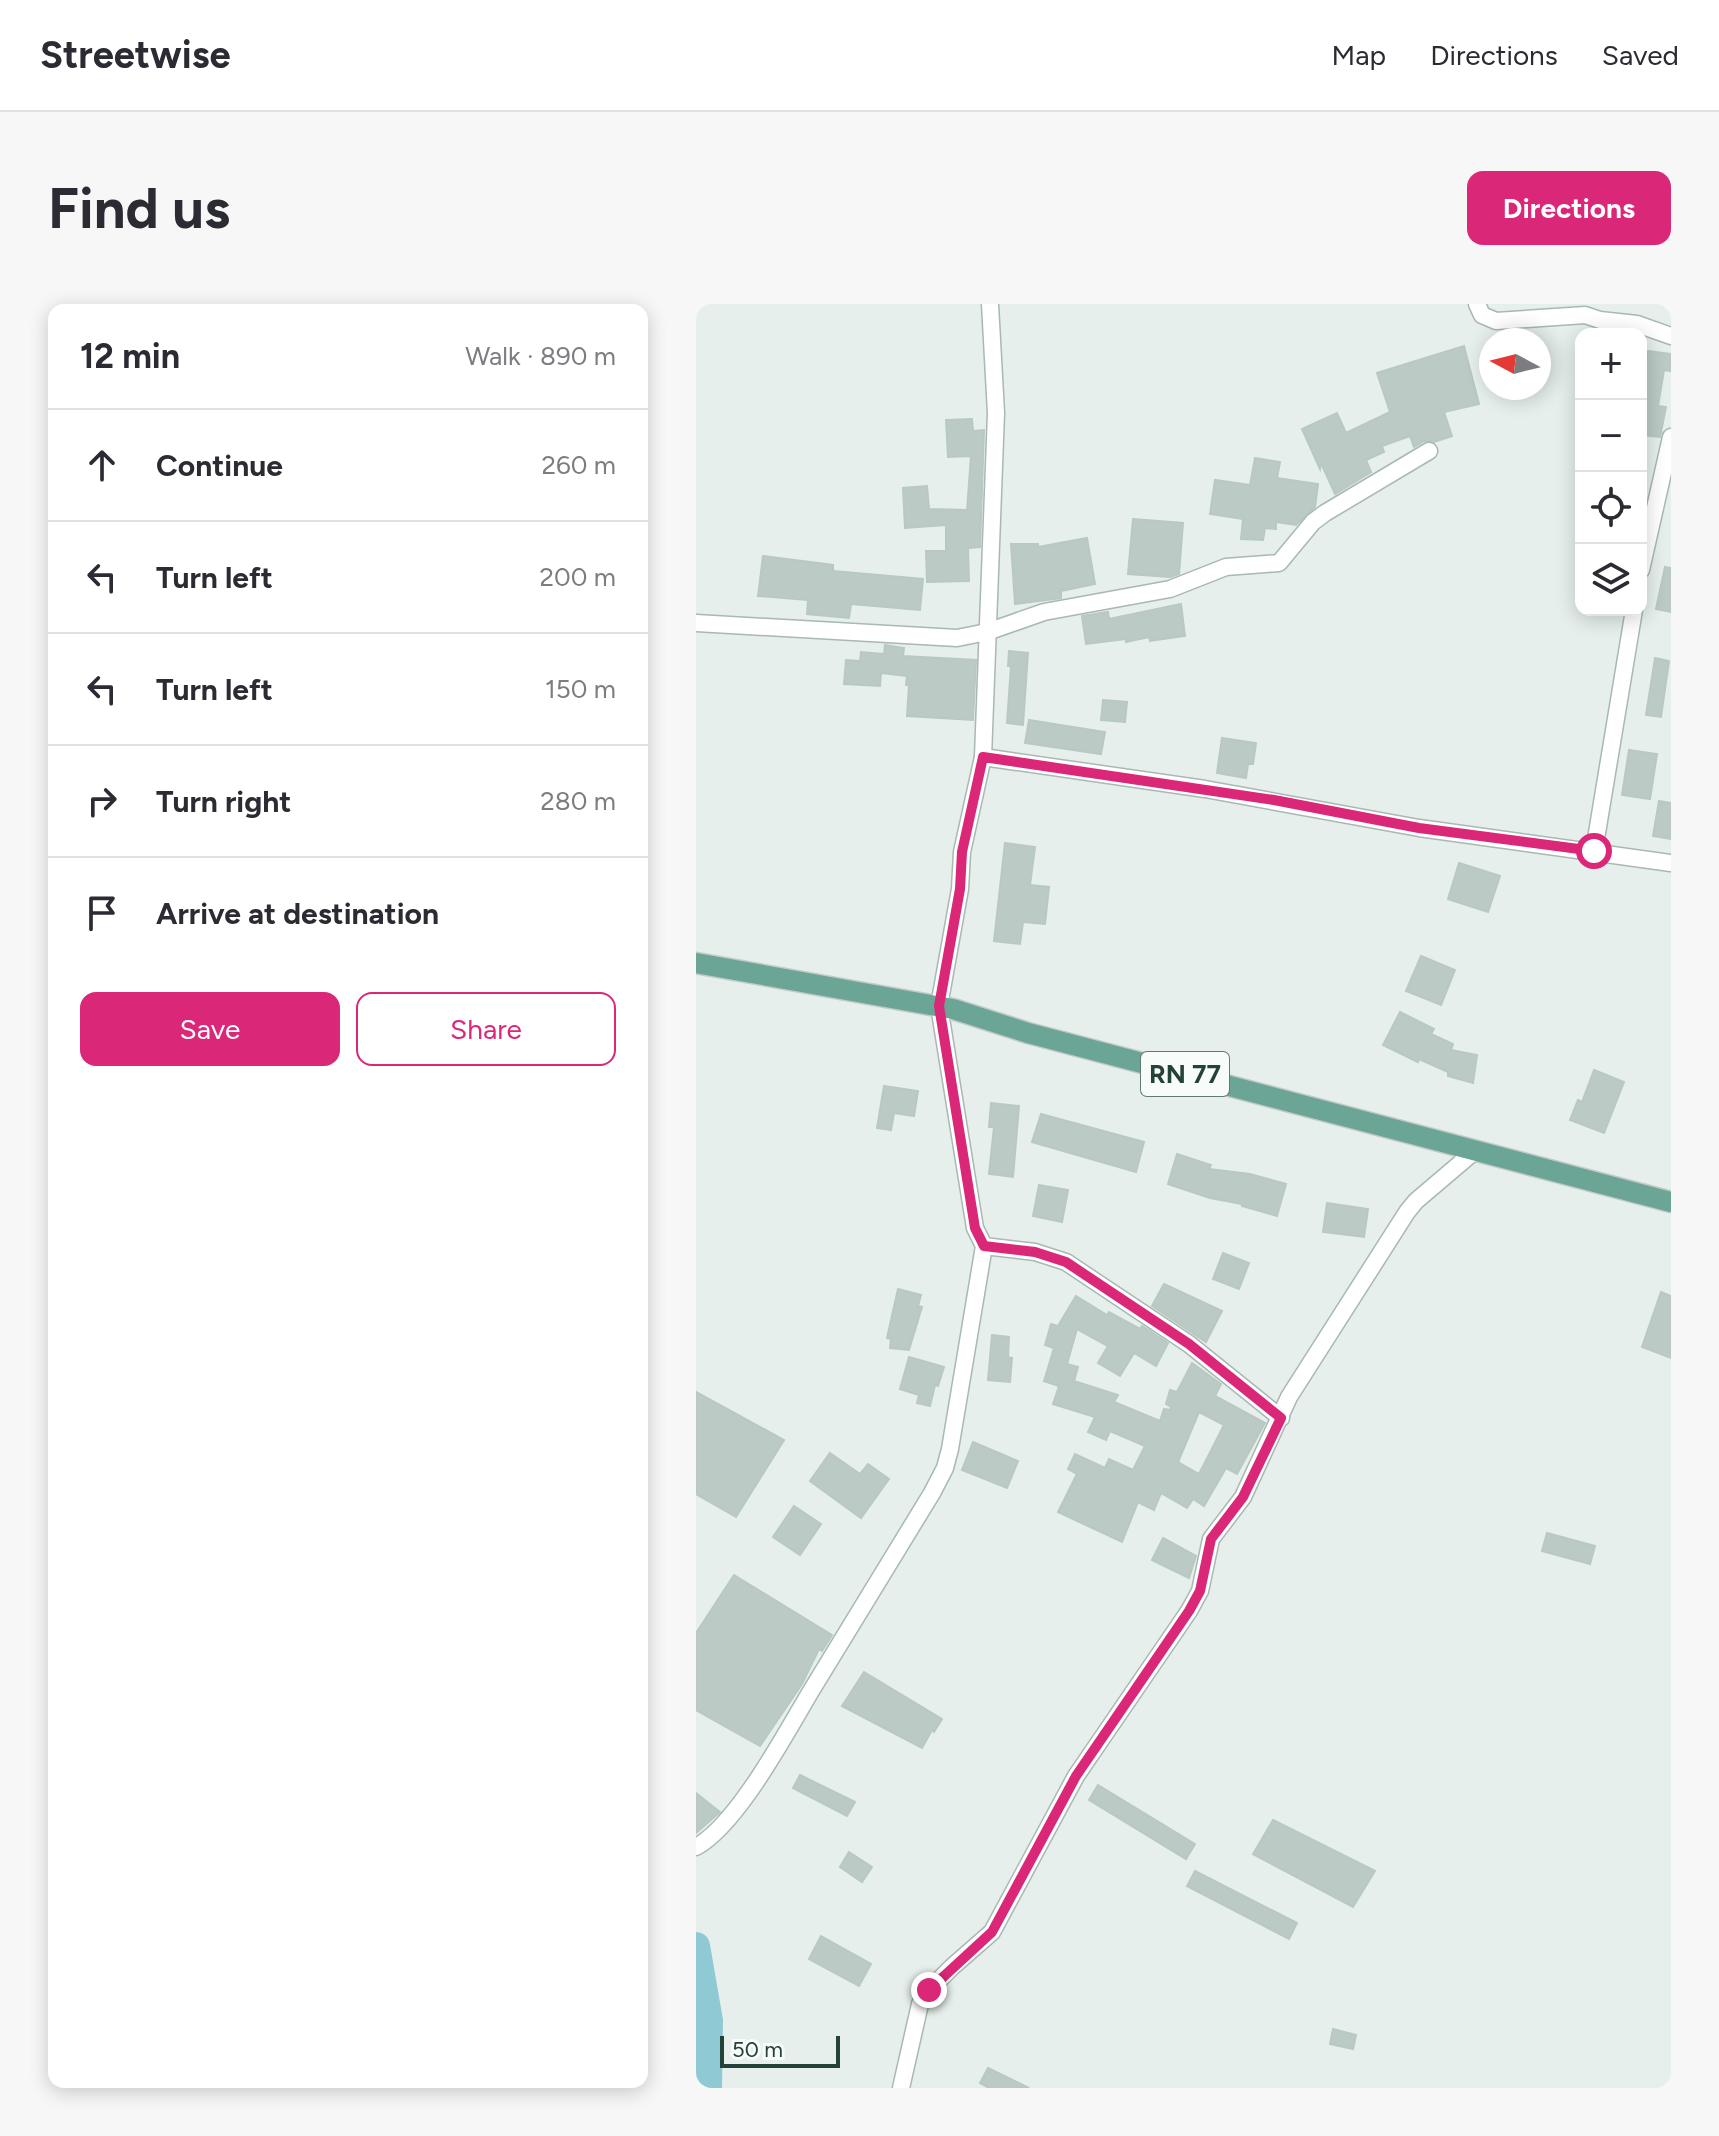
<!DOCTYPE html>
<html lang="en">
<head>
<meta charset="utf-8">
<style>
	body { margin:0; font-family:Figtree,sans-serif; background:#f7f7f7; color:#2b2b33 }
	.controls { position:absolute; right:24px; top:24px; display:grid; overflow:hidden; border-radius:16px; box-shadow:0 4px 20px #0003 }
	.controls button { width:72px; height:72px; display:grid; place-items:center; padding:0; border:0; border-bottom:2px solid #e1e1e2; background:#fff; color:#2b2b33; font:40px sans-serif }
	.compass { position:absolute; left:783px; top:24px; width:72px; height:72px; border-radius:50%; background:#fff; box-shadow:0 4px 20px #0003; rotate:277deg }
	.scale { position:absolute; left:24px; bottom:20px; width:120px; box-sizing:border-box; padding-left:8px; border:4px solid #24423a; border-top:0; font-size:22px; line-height:28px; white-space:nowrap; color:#24423a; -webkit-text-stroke:6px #f7fbf9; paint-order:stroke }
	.stop { position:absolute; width:24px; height:24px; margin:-18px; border:6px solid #db2777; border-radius:50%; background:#fff }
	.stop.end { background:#db2777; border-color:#fff; box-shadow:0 2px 8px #0008 }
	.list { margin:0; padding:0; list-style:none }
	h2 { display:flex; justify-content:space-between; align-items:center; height:104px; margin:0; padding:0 32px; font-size:34px }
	h2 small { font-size:26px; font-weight:400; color:#7c7c81 }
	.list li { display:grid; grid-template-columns:52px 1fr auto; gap:24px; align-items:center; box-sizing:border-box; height:112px; padding:0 32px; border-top:2px solid #e1e1e2 }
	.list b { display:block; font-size:30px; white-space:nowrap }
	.list em { font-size:26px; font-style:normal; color:#7c7c81 }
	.actions { display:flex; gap:16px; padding:24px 32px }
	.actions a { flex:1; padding:18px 0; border:2px solid #db2777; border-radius:16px; text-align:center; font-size:28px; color:#db2777 }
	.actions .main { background:#db2777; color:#fff }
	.icon { flex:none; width:44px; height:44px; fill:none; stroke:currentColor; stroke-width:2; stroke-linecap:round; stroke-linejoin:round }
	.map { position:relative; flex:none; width:975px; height:1784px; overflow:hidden; border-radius:16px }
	header { display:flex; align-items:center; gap:48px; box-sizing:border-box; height:112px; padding:0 40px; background:#fff; border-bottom:2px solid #e1e1e2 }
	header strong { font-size:38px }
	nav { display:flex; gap:44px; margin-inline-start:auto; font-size:28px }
	.intro { display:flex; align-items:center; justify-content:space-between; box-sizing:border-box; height:192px; padding:0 48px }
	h1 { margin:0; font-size:56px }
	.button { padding:20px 36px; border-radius:16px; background:#db2777; color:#fff; font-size:28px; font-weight:700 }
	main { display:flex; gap:48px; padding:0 48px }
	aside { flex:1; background:#fff; border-radius:16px; box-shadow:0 4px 20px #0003 }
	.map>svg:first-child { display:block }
</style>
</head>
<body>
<header>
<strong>Streetwise</strong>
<nav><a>Map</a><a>Directions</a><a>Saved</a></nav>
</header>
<div class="intro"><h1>Find us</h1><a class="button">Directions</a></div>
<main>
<aside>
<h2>12 min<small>Walk · 890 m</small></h2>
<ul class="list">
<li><svg class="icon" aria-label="ahead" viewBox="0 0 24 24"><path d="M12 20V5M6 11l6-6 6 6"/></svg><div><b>Continue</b></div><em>260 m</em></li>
<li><svg class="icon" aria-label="left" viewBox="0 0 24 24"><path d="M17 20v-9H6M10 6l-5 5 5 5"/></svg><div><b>Turn left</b></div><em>200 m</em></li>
<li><svg class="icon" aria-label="left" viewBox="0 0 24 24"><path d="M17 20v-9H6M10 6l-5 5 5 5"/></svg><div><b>Turn left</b></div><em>150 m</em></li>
<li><svg class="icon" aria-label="right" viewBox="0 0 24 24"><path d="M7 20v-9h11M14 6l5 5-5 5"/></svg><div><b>Turn right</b></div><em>280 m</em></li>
<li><svg class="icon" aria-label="arrive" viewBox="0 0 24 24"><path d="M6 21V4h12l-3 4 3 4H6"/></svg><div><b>Arrive at destination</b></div></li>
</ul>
<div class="actions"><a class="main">Save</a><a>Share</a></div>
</aside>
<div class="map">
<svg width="975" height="1784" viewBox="0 0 975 1784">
	<rect width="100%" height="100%" fill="#e6efeb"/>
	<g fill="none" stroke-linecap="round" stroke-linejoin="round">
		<!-- river -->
		<polyline stroke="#8ec9d4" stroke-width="28" points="0,1642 13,1717 12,1784"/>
	</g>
	<!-- building -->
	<g fill="#bbcac4" stroke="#b8c9c2" stroke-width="2" fill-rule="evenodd">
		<polygon points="768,42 783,100 748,108 756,132 738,138 728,137 718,143 714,132 686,142 688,148 670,156 675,168 639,190 625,159 624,165 606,125 641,109 650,129 694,108 681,69"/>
		<polygon points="952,47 975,50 974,67 968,66 962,102 970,103 964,133 945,131 945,97"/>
		<polygon points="276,115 277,127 288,126 284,243 272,244 273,277 231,278 230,247 250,247 250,221 209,224 207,184 231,182 233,205 271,206 275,152 252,153 250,116"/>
		<polygon points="559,154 584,158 581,174 622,180 619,203 600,221 580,218 580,225 569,224 567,236 545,235 547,215 514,210 519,176 554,181"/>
		<polygon points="437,215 487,219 483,270 474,273 432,270"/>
		<polygon points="391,234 399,280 365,287 365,294 319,300 315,240 342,240 342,243"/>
		<polygon points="67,252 137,261 137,267 227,275 224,306 155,300 153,314 111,310 112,296 62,292"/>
		<polygon points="969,263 975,264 975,308 960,305"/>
		<polygon points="485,300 489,332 454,337 453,333 430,338 430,335 390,340 386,312 412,308 413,315"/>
		<polygon points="189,341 208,344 207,352 280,356 277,416 211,412 213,381 210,381 211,372 185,369 184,382 148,380 150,356 164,357 165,348 188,350"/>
		<polygon points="313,347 332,349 327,421 311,419 315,362 312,362"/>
		<polygon points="959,354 973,357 965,413 950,411"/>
		<polygon points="407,396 431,398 429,418 405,416"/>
		<polygon points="333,416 409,428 405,450 329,439"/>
		<polygon points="526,434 560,439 557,460 552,460 550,474 521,469"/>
		<polygon points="933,446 961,450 954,495 926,491"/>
		<polygon points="963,497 975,499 975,535 957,532"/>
		<polygon points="309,539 339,543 334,581 353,583 349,620 327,618 324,640 298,637"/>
		<polygon points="763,559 804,572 792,608 752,595"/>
		<polygon points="725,652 759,666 745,701 710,687"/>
		<polygon points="704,708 738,725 735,730 757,740 755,746 781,751 777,779 752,772 752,768 723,755 722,758 687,741"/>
		<polygon points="898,766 928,778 908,829 874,816 882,796 886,798"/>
		<polygon points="188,782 222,787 218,812 198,809 195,826 181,824"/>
		<polygon points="295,799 323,802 317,873 293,870 298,823 293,823"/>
		<polygon points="345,810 448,838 440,868 336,838"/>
		<polygon points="481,850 515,861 513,865 554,870 590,880 581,912 546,902 546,900 514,894 472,880"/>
		<polygon points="343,881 372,886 366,918 337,912"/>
		<polygon points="631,899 672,905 668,933 627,928"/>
		<polygon points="527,949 553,959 543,985 517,975"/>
		<polygon points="468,980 526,1007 510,1038 456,1002"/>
		<polygon points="202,985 225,991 222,1002 226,1003 213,1046 194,1044 195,1035 191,1034"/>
		<polygon points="965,988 975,992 975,1054 946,1043"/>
		<path d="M 380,992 L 411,1011 L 413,1008 L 444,1025 L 446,1022 L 472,1039 L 460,1062 L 438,1049 L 424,1072 L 402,1059 L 412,1042 L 381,1025 L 371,1060 L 382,1063 L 378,1077 L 422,1091 L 418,1098 L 464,1117 L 468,1105 L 474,1106 L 475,1103 L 470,1100 L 474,1086 L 481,1088 L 496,1059 L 525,1080 L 519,1092 L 569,1119 L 541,1170 L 530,1164 L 508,1202 L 497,1195 L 491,1204 L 465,1189 L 458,1206 L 442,1198 L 426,1238 L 362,1208 L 381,1170 L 372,1165 L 379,1150 L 409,1164 L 413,1155 L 437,1166 L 449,1142 L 414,1127 L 410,1136 L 392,1128 L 399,1113 L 357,1100 L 363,1082 L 348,1077 L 358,1044 L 349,1041 L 355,1020 L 362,1022 ZM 503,1108 L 528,1121 L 503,1170 L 482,1158 Z"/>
		<polygon points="296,1031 313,1033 312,1053 316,1054 314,1078 292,1076"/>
		<polygon points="213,1053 248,1063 242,1082 239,1081 234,1102 221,1099 223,1091 204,1085"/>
		<polygon points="0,1088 88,1136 40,1213 0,1190"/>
		<polygon points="277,1138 322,1157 311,1184 266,1166"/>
		<polygon points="134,1149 164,1170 172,1160 193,1175 165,1214 114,1177"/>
		<polygon points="98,1202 125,1220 104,1251 77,1233"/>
		<polygon points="851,1229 899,1242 894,1260 846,1247"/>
		<polygon points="467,1234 500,1252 493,1274 456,1256"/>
		<polygon points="38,1271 136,1331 126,1347 123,1345 106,1380 64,1442 0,1406 0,1329"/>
		<polygon points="168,1368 246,1415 238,1428 236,1426 226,1444 146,1402"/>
		<polygon points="104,1471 159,1498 151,1512 97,1484"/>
		<polygon points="402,1481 499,1540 490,1555 393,1496"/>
		<polygon points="0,1489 24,1508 0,1529"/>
		<polygon points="577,1516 679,1567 657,1603 557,1550"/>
		<polygon points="153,1548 176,1563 166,1578 144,1563"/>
		<polygon points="499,1567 601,1619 593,1635 491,1582"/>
		<polygon points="125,1632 175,1660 163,1682 113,1655"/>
		<polygon points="637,1725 660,1731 657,1745 634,1740"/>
		<polygon points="292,1764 333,1784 293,1784 284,1779"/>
	</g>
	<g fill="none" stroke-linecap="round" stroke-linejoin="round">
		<defs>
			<g id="minor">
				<polyline points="781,0 786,11 800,17 889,11 904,16 941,20 975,32"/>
				<polyline points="945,266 975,133"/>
				<polyline points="0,319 261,334 291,328 348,308 474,285 530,263 583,259 617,218 629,209 733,147"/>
				<polyline points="287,453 509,485 723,524 975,559"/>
				<polyline points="898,547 938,306"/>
				<polyline points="288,942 339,948 370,958 493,1040 585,1114"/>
				<path d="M 0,1543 C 41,1521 90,1429 115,1387 C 155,1321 196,1255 236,1189 L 249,1164 L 254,1145 L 288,942 L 279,924 L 243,702 L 264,585 L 266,548 L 287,453 L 300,109 L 294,0"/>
				<polyline points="205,1784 224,1700 233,1686 256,1663 296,1628 380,1472 493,1307 504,1287 515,1235 547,1193 593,1093 711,908 720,897 780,846"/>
			</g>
			<polyline id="major" points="0,659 257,705 332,729 975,898"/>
		</defs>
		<!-- minor casing -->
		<use href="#minor" stroke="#a8b8b2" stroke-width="19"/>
		<!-- major casing -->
		<use href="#major" stroke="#c2cac8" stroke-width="23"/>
		<!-- minor -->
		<use href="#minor" stroke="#fff" stroke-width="16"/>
		<!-- major -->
		<use href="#major" stroke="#6aa596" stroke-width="20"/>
	</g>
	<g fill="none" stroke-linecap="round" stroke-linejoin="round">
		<!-- route -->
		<polyline stroke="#db2777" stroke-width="10" points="233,1686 296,1628 380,1472 493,1307 504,1287 515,1235 547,1193 585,1114 493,1040 370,958 339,948 288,942 279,924 243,702 264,585 266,548 287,453 578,496 723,524 898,547"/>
	</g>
	<g text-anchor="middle" stroke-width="6" stroke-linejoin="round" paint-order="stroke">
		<!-- shield labels -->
		<rect fill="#f7fbf9" stroke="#637a73" stroke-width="2" x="445" y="748" width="88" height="44" rx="6"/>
		<g font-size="26" font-weight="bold" fill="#24423a">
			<text x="489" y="779">RN 77</text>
		</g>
	</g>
</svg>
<div class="controls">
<button>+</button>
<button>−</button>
<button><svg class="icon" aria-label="locate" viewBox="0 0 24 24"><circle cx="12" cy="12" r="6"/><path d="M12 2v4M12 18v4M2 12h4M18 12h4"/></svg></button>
<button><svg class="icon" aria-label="layers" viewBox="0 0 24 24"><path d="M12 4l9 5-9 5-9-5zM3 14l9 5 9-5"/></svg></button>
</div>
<svg class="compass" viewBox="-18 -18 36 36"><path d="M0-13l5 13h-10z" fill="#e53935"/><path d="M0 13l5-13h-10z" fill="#7c7c81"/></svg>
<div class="scale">50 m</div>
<div class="stop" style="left:898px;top:547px"></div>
<div class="stop end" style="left:233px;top:1686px"></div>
</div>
</main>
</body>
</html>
